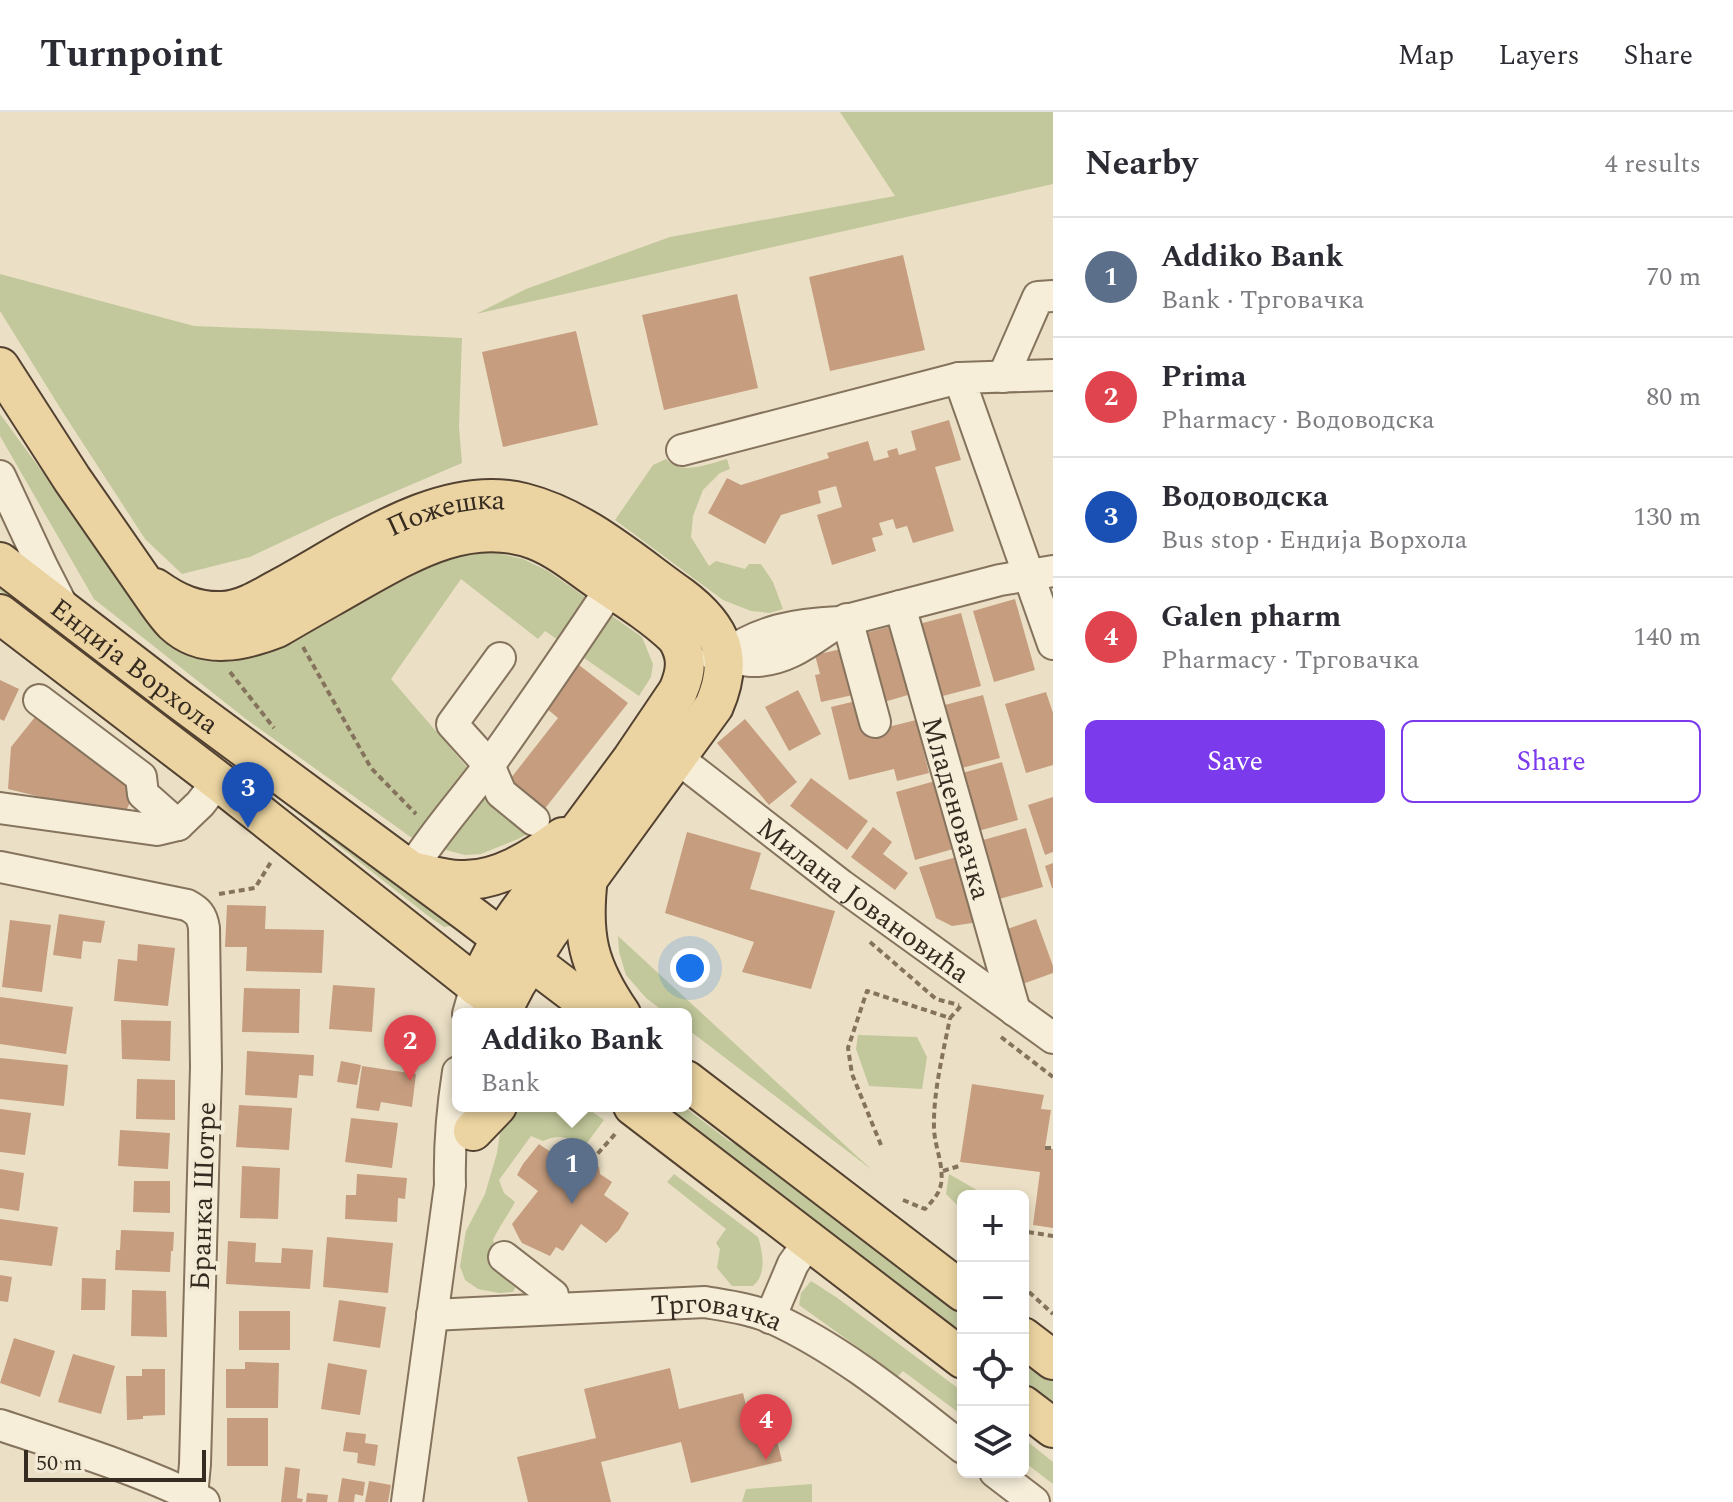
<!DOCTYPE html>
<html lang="en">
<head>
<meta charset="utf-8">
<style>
	body { margin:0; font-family:Spectral,serif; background:#f2f2f3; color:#2b2b33 }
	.controls { position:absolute; right:24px; bottom:24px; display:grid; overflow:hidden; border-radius:12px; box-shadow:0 4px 12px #0003 }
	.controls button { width:72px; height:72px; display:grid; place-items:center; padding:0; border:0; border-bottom:2px solid #e1e1e2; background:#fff; color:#2b2b33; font:40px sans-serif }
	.scale { position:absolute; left:24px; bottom:20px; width:182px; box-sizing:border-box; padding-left:8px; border:4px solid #362b20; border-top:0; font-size:22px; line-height:28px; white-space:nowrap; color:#362b20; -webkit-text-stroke:6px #f3ead5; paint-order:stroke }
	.you { position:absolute; left:690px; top:856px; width:28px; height:28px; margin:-20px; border:6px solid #fff; border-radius:50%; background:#1a73e8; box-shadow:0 0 0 12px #1a73e833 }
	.badge { display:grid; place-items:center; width:52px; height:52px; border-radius:50%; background:#7c3aed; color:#fff; font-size:26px; font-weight:700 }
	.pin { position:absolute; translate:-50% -66px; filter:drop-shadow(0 2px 4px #0008) }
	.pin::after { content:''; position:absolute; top:42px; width:28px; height:24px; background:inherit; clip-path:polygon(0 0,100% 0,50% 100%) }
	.popup { position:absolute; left:452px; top:896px; width:240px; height:104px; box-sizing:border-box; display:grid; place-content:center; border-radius:12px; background:#fff; filter:drop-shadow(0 2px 6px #0005); font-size:26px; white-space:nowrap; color:#7c7c81 }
	.popup b { font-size:30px; color:#2b2b33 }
	.popup::after { content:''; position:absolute; left:50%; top:100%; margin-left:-16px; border:16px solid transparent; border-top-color:#fff }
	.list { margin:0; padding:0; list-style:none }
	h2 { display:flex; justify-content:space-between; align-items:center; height:104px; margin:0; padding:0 32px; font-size:34px }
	h2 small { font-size:26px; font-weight:400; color:#7c7c81 }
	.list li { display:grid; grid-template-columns:52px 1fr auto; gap:24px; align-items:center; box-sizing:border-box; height:120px; padding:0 32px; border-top:2px solid #e1e1e2 }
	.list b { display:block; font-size:30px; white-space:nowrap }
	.list p { margin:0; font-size:26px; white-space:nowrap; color:#7c7c81 }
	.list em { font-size:26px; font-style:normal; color:#7c7c81 }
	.actions { display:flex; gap:16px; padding:24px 32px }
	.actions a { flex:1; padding:18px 0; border:2px solid #7c3aed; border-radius:12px; text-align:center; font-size:28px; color:#7c3aed }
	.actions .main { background:#7c3aed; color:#fff }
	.icon { flex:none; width:44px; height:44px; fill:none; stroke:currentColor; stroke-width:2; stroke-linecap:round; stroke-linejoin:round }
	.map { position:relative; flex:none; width:1053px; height:1390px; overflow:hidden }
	header { display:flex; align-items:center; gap:48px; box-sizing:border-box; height:112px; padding:0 40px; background:#fff; border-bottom:2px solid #e1e1e2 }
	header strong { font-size:38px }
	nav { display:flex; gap:44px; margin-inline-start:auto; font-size:28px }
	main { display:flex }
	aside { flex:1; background:#fff }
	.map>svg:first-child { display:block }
</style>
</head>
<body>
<header>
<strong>Turnpoint</strong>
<nav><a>Map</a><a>Layers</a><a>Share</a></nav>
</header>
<main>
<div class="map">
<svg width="1053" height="1390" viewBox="0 0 1053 1390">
	<rect width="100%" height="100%" fill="#ebe0c6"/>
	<!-- green -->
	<g fill="#c2c89b">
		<polygon points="840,0 1053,0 1053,72 476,202 526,177 670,125 895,84"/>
		<polygon points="0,162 194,214 321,219 462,226 459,315 462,351 333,406 250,445 182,462 145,427 62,299 0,199"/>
		<polygon points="0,302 154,513 418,458 452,442 485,438 523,447 548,459 642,525 653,552 651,565 639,584 545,519 538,527 461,467 391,567 478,668 546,712 518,727 481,742 465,743 446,738 412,726 246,607 94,487 0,324"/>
		<path d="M 666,347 C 682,364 707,352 727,347 L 730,357 L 720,361 L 703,378 L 693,404 L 691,425 L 709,454 L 716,449 L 745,457 L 749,452 L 761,452 L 773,470 L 783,497 L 770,501 L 751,499 L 723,488 L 615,408 L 653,353 Z"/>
		<polygon points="0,465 452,809 451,814 444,815 427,803 255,668 228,648 205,636 0,479"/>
		<polygon points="618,824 872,1058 686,916 686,902 667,902 646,886 626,863 619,840"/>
		<polygon points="858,923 917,925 927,945 922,977 869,974 856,937"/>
		<path d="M 529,994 L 584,994 L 604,1008 L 584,1035 C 569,1026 560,1021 543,1029 L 531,1024 L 499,1068 L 504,1081 L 515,1090 C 508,1103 499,1115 493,1128 L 496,1136 L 488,1145 L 489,1151 L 517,1172 L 513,1180 L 499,1181 L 478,1177 L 465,1168 L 460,1154 L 466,1119 L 485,1082 L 497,1041 L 500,1021 L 510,1004 Z"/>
		<polygon points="660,994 683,994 729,1029 770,1049 963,1197 963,1229"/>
		<path d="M 674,1062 L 758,1125 C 763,1141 767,1162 753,1174 L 732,1174 L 717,1156 L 720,1137 L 716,1131 L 726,1117 L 667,1070 Z"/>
		<polygon points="949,1062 987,1084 963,1084 963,1099 946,1082"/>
		<polygon points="811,1169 836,1185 963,1280 963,1304 903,1259 898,1264 799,1193 801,1181"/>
		<polygon points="1023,1242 1053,1265 1053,1299 1023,1276"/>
		<polygon points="1023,1326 1053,1350 1053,1372 1023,1349"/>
		<polygon points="812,1372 812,1390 742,1390 746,1377"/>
	</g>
	<!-- building -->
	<g fill="#c69d7f">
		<polygon points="903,143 925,238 830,259 809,165"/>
		<polygon points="737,182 758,276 664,298 642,203"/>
		<polygon points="576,219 598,313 503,335 482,240"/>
		<polygon points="949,308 961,348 935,355 954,419 913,431 907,414 896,417 893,407 879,411 883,423 872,426 876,439 832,453 817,403 842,395 836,374 818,379 821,391 781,403 765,432 708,401 727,366 741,373 829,346 827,341 868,329 874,349 889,345 887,339 897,336 899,343 916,338 911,319"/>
		<polygon points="1015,487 1035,558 994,570 973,499"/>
		<polygon points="961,501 981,574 935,586 915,513"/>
		<polygon points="899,512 918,580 874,593 855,524"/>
		<polygon points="841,537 853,583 821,590 815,563 820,562 815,543"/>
		<polygon points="579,553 628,591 543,699 507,671 558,606 546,596"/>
		<polygon points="0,568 19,577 4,609 0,607"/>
		<polygon points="798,578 821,622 789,639 765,595"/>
		<polygon points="1046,580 1053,601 1053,653 1026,661 1005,592"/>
		<polygon points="983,583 1000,646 954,658 937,595"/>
		<polygon points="864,587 872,619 916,608 929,661 897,669 894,657 849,668 831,595"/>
		<polygon points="43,595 139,672 123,705 8,677 11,635"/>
		<polygon points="745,607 797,670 769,693 717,631"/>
		<polygon points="1002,650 1018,708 971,721 955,663"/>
		<polygon points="811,666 868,709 847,738 790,694"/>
		<polygon points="935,669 953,737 915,748 896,680"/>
		<polygon points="1053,685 1053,740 1045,743 1028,693"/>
		<polygon points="873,715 892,730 883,742 908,761 895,778 851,745"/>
		<polygon points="1026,716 1043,775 992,789 976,730"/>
		<polygon points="687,720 761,741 750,777 835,799 811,877 742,860 754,830 665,801"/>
		<polygon points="957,745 979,810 952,814 936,806 919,755"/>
		<polygon points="1053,751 1053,776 1052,776 1045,754"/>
		<polygon points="227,793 266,794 265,817 324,818 322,861 246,859 247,835 225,835"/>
		<polygon points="59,802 105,809 101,831 83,829 81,847 53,843"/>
		<polygon points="1036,807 1053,854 1053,861 1017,874 999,820"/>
		<polygon points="10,808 51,813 42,880 2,875"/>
		<polygon points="138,832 175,836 168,894 114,889 118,847 137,849"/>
		<polygon points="333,873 375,876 372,920 329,917"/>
		<polygon points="244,876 300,877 299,921 242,920"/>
		<polygon points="0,885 73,895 66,942 0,932"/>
		<polygon points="121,908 171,909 170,949 122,947"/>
		<polygon points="247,939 314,943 313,964 299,963 297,986 245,983"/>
		<polygon points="0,946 68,953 64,994 0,987"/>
		<polygon points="341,949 361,953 357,973 337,970"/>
		<polygon points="362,954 416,962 412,995 381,990 379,999 356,996"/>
		<polygon points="137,967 175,968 175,1008 136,1007"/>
		<polygon points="972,972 1044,983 1041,997 1051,998 1045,1036 1053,1037 1053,1116 1033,1113 1040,1060 960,1050"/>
		<polygon points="239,993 292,996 289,1038 236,1035"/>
		<polygon points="0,997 31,1001 25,1043 0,1040"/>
		<polygon points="351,1006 398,1011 392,1056 345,1050"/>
		<polygon points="120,1018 170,1021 168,1057 118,1054"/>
		<polygon points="539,1032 558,1045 563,1037 575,1042 580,1041 599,1055 600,1062 612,1070 604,1083 629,1101 619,1118 606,1131 581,1112 563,1139 556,1135 550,1144 522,1131 519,1126 512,1112 538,1079 517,1063 523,1052"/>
		<polygon points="242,1054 280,1056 278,1107 240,1106"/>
		<polygon points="0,1057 24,1061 19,1099 0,1096"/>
		<polygon points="357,1062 407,1066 405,1087 398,1086 397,1110 345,1107 346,1083 356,1083"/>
		<polygon points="134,1069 170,1069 170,1101 133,1100"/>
		<polygon points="0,1107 58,1115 52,1154 0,1148"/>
		<polygon points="121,1118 174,1120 173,1139 171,1139 170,1160 115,1158 116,1138 120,1138"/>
		<polygon points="327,1125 393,1131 388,1181 323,1175"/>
		<polygon points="228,1129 256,1131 255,1150 281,1151 282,1136 313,1138 310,1177 226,1172"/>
		<polygon points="0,1163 12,1165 8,1190 0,1189"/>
		<polygon points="82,1166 106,1167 105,1198 81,1198"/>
		<polygon points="132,1178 166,1179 167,1225 131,1224"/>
		<polygon points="339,1188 386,1195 380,1236 333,1229"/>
		<rect x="239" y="1199" width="51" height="39"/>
		<polygon points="14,1226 55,1239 40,1285 0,1271"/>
		<polygon points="73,1242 115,1254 101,1302 58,1290"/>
		<polygon points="245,1250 279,1251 278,1296 226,1296 226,1257 245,1257"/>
		<polygon points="328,1251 367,1258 360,1303 321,1297"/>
		<polygon points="670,1256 679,1297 743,1281 754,1326 775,1321 782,1349 691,1371 681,1330 601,1350 611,1390 528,1390 517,1345 596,1326 584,1277"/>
		<polygon points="142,1257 165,1257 165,1303 143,1304 143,1307 127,1308 126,1264 142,1264"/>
		<rect x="227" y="1306" width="41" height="48"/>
		<polygon points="346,1320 366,1322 365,1331 378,1333 375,1354 357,1351 358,1341 343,1339"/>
		<polygon points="285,1355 300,1357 297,1386 303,1387 302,1390 281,1390"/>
		<polygon points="342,1366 365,1370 363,1384 355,1382 354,1390 338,1390"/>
		<polygon points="369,1369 391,1373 388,1390 365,1390"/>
		<polygon points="307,1381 328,1383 327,1390 306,1390"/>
	</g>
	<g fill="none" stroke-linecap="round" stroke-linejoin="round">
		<defs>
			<g id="minor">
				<polyline points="1053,263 959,266 1053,532"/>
				<polyline points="1003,265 1038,185 1053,184"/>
				<polyline points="682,338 959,266"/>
				<polyline points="0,364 42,454 63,495"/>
				<path id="s1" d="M 900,494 L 1015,899"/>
				<polyline points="847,507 875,610"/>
				<path d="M 724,544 C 761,518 795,512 839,510 L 1000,468 L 1053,459"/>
				<path d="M 716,545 C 729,544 741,549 754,549 C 786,549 810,529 834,513"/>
				<polyline points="500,546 452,612 489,653 501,681 534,708"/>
				<polyline points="39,588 141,665 143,682 178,713"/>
				<path id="s2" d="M 676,645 L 841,773 L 1053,926"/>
				<polyline points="0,696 157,718 178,713 200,692 218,669"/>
				<path d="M 0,755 L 187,793 C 198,799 202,803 204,816 L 206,955 L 195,1352 L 192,1384"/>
				<path d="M 410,759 C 433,722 462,690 488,655 C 530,596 571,536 611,476"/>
				<polyline points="468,902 476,874"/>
				<polyline points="504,1145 553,1183 555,1197"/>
				<path id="s3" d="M 432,1203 L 705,1190 C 728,1194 751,1197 772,1206 C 842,1238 903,1289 963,1336"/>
				<polyline points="770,1206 793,1152 810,1128"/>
				<path d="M 0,1313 C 69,1336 139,1357 204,1390"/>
				<polyline points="995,1360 1034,1390"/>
				<path d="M 407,1390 L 450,1073 C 449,1035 452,998 458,960"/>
			</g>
			<g id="major">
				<path d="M 0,255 L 72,367 L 158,491 C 163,498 168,505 174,511 C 204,539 244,529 277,516 C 304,500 331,485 357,470 C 412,439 471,404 535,428 C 558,437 577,453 597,467 C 624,485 653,503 676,525 C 688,543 687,559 678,579 L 632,647 L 518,801 L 501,826 L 476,874"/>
				<path id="s4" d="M 0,450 L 177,586 L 468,801 L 601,902"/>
				<path id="s5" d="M 155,476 C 176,491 196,500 222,499 C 246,498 268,482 289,471 C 356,434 444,370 524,391 C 583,406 632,450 680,484 C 722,515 735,546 714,594 L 548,822 L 516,872 L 504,895"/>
				<polyline points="0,502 218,669 496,889"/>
				<path d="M 416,760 C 430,763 445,768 460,768 C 498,770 534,746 563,725"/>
				<path d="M 588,765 C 581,824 588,854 621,902"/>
				<polyline points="686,968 963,1180"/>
				<polyline points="633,994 963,1247"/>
				<polyline points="473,1019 497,994"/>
				<polyline points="1023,1225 1053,1248"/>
				<polyline points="1023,1293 1053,1316"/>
			</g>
		</defs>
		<!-- minor casing -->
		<use href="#minor" stroke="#85735d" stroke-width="34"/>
		<!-- major casing -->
		<use href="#major" stroke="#534131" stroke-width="42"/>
		<!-- path -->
		<g stroke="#85735d" stroke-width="4" stroke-dasharray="6 4" stroke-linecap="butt">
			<polyline points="303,535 371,656 416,702"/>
			<polyline points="230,560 274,616"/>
			<polyline points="219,782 255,776 271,750"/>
			<polyline points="870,830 936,887 959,893"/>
			<polyline points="1001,925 1053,965"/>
			<polyline points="881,1033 852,962 848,936 867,879 950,906 961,894"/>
			<polyline points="1045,1036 1053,1036"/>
			<polyline points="591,1049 616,1021"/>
			<polyline points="943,1059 959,1054"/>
			<path d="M 903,1088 L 925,1097 C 932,1089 939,1083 941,1072 C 944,1053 935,1036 934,1017 C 933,980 943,942 950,906"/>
			<polyline points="1028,1120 1053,1124"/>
			<polyline points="1029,1180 1053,1202"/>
		</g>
		<!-- minor -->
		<use href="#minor" stroke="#f6eed9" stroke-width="30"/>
		<!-- major -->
		<use href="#major" stroke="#ebd4a1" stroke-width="38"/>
	</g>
	<g text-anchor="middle" stroke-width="8" stroke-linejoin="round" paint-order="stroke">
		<!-- street labels -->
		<g font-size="28" fill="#362b20" stroke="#f3ead5">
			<text dy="10" stroke="none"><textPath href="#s5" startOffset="320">Пожешка</textPath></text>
			<text dy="10" stroke="none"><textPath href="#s4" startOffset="170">Ендија Ворхола</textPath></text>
			<text dy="10" stroke="none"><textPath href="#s1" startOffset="210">Младеновачка</textPath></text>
			<text dy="10" stroke="none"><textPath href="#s2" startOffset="236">Милана Јовановића</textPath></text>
			<text transform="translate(202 1084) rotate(-88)" y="10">Бранка Шотре</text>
			<text dy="10" stroke="none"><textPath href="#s3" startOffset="286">Трговачка</textPath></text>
		</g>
	</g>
</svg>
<div class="controls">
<button>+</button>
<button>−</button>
<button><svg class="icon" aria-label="locate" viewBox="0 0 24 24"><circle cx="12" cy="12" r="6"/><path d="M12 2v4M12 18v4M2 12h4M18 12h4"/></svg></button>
<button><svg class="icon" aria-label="layers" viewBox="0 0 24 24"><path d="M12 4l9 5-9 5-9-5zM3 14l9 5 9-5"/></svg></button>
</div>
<div class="scale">50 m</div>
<div class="you"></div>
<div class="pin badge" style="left:572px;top:1092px;background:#5c6f8a">1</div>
<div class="popup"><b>Addiko Bank</b>Bank</div>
<div class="pin badge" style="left:410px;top:969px;background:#e0444e">2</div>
<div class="pin badge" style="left:248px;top:716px;background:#1a4fb4">3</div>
<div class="pin badge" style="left:766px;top:1348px;background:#e0444e">4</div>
</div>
<aside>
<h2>Nearby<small>4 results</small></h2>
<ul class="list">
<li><span class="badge" style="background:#5c6f8a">1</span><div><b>Addiko Bank</b><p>Bank · Трговачка</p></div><em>70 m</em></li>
<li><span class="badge" style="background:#e0444e">2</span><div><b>Prima</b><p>Pharmacy · Водоводска</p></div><em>80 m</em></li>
<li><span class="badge" style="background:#1a4fb4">3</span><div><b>Водоводска</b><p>Bus stop · Ендија Ворхола</p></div><em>130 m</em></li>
<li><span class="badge" style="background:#e0444e">4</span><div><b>Galen pharm</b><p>Pharmacy · Трговачка</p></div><em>140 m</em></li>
</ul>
<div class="actions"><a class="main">Save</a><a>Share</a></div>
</aside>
</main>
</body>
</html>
